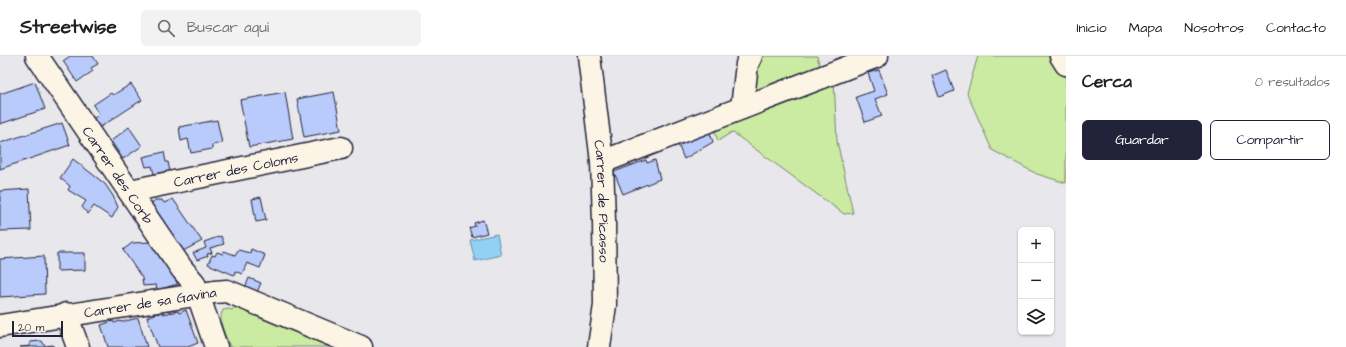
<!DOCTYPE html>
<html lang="es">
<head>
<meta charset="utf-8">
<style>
	body { margin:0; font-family:"Architects Daughter",sans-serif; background:#f2f2f2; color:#202124 }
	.controls { position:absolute; right:12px; bottom:12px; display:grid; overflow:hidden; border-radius:6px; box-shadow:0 1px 3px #0004 }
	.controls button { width:36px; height:36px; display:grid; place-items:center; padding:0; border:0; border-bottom:1px solid #e0e0e0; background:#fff; color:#202124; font:20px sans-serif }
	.scale { position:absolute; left:12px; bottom:10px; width:51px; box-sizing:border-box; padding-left:4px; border:2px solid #22223b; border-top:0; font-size:11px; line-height:14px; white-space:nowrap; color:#22223b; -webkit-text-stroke:3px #fcf5e5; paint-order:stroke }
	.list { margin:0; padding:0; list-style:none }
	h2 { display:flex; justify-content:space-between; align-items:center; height:52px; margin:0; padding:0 16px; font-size:17px }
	h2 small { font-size:13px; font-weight:400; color:#757577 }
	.actions { display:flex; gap:8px; padding:12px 16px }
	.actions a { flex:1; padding:9px 0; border:1px solid #22223b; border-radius:6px; text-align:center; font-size:14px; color:#22223b }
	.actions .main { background:#22223b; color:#fff }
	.icon { flex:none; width:22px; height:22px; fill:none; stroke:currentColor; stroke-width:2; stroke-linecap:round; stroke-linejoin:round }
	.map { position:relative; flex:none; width:1066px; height:291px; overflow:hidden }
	header { display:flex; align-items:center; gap:24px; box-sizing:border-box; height:56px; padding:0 20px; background:#fff; border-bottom:1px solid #e0e0e0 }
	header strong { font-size:19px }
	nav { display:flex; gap:22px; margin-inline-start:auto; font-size:14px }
	.search { width:280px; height:36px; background:#f2f2f2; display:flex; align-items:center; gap:10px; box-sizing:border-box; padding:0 14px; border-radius:6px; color:#757577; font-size:15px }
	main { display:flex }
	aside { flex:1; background:#fff }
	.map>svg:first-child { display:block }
</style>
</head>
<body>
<header>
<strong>Streetwise</strong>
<div class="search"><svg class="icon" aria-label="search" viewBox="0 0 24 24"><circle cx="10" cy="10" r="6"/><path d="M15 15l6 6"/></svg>Buscar aquí</div>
<nav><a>Inicio</a><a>Mapa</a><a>Nosotros</a><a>Contacto</a></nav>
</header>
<main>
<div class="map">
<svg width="1066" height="291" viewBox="0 0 1066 291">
	<rect width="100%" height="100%" fill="#e8e8ec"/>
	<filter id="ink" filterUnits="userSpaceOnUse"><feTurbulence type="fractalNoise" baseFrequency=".025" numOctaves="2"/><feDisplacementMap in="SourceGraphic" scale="8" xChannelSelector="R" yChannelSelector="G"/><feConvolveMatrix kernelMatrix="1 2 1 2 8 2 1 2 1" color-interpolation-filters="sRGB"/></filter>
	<g filter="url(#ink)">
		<!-- green -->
		<g fill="#cbeaa2" stroke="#76866e">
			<polygon points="754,0 817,0 822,17 755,45"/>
			<polygon points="978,0 1057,0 1066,14 1066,127 1037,118 992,94 967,37"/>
			<polygon points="834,24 837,85 853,157 844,158 732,76 718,85 713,70"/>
			<path d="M 235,251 L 334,291 L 230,291 C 226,280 217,265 223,254 L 228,253 L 232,254 Z"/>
		</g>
		<!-- water -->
		<polygon fill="#93d1f4" stroke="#668baa" points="497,178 501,199 475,205 470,184"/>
		<!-- building -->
		<g fill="#b8cbfb" stroke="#22223b">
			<polygon points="70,0 93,0 98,8 91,12 93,15 77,26 63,5"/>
			<polygon points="879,14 888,38 875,43 882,60 865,66 856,41 874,35 868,17"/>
			<polygon points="946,14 954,35 939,41 932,20"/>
			<polygon points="35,26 45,53 0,68 0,38"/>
			<polygon points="131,28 142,44 99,72 93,63 99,58 93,49 111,37 113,39"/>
			<polygon points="285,36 293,83 249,91 240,44"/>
			<polygon points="334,36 341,74 304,81 297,43"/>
			<polygon points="217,64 222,87 212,89 212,93 191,97 188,83 181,85 179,71"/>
			<polygon points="62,67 70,89 0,113 0,87"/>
			<polygon points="129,71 142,90 123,103 111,85"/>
			<polygon points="709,74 713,86 684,103 677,86"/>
			<polygon points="164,96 166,106 168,106 170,115 154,118 152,110 146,111 143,101"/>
			<polygon points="73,103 105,128 113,140 118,151 112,162 94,150 88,158 82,151 86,145 68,134 70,130 60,122"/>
			<polygon points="646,104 647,107 655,104 660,123 623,138 614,116"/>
			<polygon points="29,133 31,174 0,175 0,135"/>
			<polygon points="261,141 266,164 256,166 252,143"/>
			<polygon points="173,143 202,185 183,195 150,149 155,144 162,144 164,147"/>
			<polygon points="483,164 487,177 472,181 469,172 475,170 474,167"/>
			<polygon points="221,180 224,188 210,192 212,197 207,198 208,200 197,204 193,197 206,192 204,186"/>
			<polygon points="151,186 178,228 157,234 156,229 143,230 142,222 123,194 132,187"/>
			<polygon points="251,193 265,199 260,212 247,207 242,218 235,215 234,219 208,208 212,199 215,200 217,196 223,198 224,195 235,199 238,194 250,197"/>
			<polygon points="57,197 85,197 85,214 57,215"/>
			<polygon points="44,200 45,238 0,241 0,203"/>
			<polygon points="249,222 261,227 257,236 245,232"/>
			<polygon points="186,254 198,287 188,291 158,291 147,261 162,256 163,258 178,255 179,257"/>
			<polygon points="138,262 147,291 108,291 101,269 113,265 114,267 120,265 121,266"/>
			<polygon points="42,285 45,290 53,289 53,291 20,291 30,290 30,286"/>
		</g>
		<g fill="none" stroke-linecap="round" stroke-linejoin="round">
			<defs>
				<g id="minor">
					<path id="s1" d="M 37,0 L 182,213 L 194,227 L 216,291"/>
					<path id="s2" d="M 589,0 L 602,106 L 604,165 L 605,249 L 599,291"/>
					<polyline points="1061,0 1066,8"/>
					<polyline points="742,52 747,8 751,0"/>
					<polyline points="602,106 877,0"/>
					<path id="s3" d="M 130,135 L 341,92"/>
					<polyline points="66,258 78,291"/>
					<path id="s4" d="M 0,270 L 214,236 L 227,235 L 361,291"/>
				</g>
			</defs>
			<!-- minor casing -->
			<use href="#minor" stroke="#22223b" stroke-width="25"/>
			<!-- minor -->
			<use href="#minor" stroke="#fcf5e5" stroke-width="22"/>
		</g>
	</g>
	<g text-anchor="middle" stroke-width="3" stroke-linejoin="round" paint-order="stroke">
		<!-- street labels -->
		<g font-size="14" fill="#22223b" stroke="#fcf5e5">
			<text dy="5" stroke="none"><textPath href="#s3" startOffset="108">Carrer des Coloms</textPath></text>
			<text dy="5" stroke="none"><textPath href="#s1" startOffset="144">Carrer des Corb</textPath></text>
			<text dy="5" stroke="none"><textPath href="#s2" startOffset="146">Carrer de Picasso</textPath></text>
			<text dy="5" stroke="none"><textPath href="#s4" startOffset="152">Carrer de sa Gavina</textPath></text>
		</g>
	</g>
</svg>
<div class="controls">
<button>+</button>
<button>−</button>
<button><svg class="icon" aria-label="layers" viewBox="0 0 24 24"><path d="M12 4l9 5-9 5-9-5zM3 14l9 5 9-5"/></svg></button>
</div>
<div class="scale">20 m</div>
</div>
<aside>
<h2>Cerca<small>0 resultados</small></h2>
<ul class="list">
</ul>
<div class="actions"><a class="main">Guardar</a><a>Compartir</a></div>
</aside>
</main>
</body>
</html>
